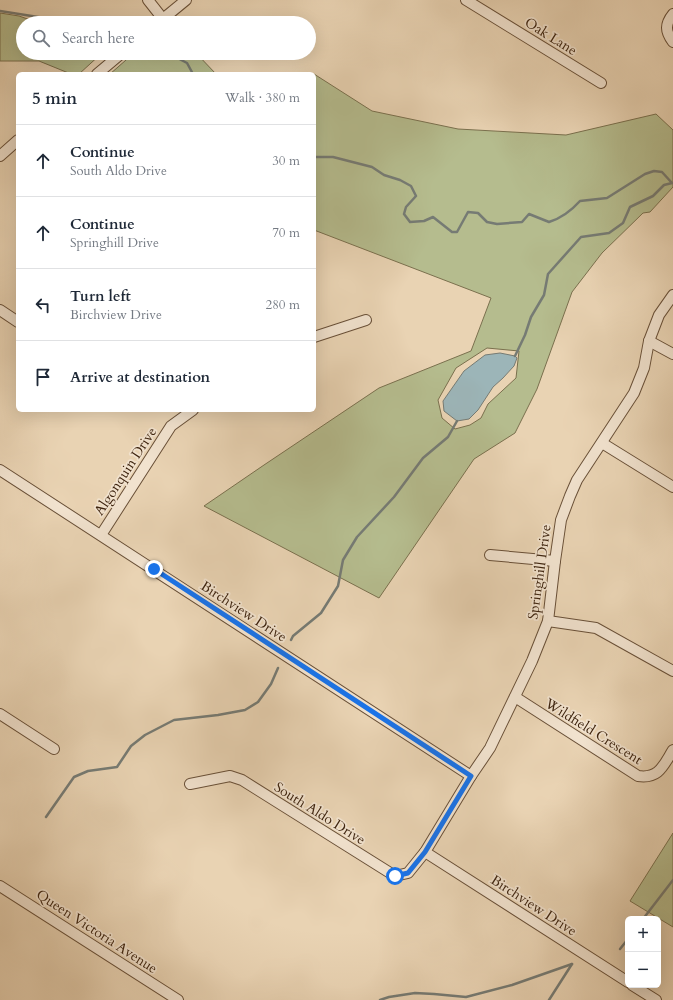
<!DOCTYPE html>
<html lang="en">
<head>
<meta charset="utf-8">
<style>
	body { margin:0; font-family:Cardo,serif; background:#f6f6f7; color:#1f2937 }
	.controls { position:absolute; right:12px; bottom:12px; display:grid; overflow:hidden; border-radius:6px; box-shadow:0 4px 16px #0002 }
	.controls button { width:36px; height:36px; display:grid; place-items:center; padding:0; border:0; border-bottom:1px solid #e0e1e3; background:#fff; color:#1f2937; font:20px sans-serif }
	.stop { position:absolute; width:12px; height:12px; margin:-9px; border:3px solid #1a73e8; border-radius:50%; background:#fff }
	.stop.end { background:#1a73e8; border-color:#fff; box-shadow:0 1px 4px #0008 }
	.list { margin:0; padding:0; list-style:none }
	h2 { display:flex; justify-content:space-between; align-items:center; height:52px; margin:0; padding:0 16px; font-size:17px }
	h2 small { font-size:13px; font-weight:400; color:#747a83 }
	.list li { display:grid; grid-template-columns:26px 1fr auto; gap:12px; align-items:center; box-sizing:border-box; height:72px; padding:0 16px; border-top:1px solid #e0e1e3 }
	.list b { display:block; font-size:15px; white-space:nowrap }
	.list p { margin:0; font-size:13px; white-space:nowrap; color:#747a83 }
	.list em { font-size:13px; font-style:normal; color:#747a83 }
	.icon { flex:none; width:22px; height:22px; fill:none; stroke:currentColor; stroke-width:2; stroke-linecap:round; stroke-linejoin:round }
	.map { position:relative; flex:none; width:673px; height:1000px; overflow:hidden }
	.search { position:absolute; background:#fff; box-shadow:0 4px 16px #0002; left:16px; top:16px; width:300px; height:44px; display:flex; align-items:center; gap:10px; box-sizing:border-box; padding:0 14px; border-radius:22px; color:#747a83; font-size:15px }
	.panel { position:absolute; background:#fff; box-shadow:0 4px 16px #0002; left:16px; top:72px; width:300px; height:340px; border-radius:6px }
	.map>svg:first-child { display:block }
</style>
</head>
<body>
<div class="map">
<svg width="673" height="1000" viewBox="0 0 673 1000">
	<rect width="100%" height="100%" fill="#e9d3b3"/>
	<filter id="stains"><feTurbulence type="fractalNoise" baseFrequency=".005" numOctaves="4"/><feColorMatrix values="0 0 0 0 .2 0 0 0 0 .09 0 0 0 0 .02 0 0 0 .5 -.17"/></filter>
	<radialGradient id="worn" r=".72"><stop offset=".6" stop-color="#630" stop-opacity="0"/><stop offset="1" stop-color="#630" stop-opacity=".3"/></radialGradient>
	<!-- green -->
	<g fill="#b5bc8e" stroke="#7a704e" fill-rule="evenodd">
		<polygon points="0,13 19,16 39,23 23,23 23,53 102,53 79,74 71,74 39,61 0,61"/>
		<polygon points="134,53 196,53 216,74 110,74"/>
		<path d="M 314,74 L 372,111 L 458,129 L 566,135 L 656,114 L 673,130 L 673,187 L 650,212 L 643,213 L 602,253 L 572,292 L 537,389 L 515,433 L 474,459 L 379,598 L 204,506 L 264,465 L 379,388 L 471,351 L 491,298 L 314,230 ZM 487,348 L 519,351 L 516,378 L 488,404 L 481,418 L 470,425 L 455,429 L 442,418 L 438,400 L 456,368 Z"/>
		<polygon points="673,833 673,927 630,901"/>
	</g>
	<!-- water -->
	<polygon fill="#9cb5b8" stroke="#767b74" points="500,353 515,356 517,358 514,366 503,378 493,387 478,410 469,419 457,421 444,411 443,401 464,371 485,355"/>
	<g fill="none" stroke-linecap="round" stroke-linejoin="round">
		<!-- stream -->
		<g stroke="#767b74" stroke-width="2.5">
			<polyline points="0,11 76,23"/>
			<polyline points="168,53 187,63 193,74"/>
			<path d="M 314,157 L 333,157 L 372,167 L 384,175 L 400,180 L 411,186 L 416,196 L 406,207 L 404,214 L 410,222 L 424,221 L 433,217 L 452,232 L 457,232 L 468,212 L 478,213 L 487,222 L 497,224 L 522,222 L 529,214 L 549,222 C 562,218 571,211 580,201 L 607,198 L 645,174 L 654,171 L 662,172 L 672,183"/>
			<polyline points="515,356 525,335 531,317 544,295 548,274 581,237 609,233 623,223 630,207 653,196 664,185 672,183"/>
			<polyline points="291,640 293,636 321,613 338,586 343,560 357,537 394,497 423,458 448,437 457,421"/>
			<polyline points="46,817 74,777 88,771 117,767 131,746 145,735 174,720 218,715 245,710 258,702 271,684 278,668"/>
			<polyline points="643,919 673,880"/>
			<polyline points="620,949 628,939"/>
			<polyline points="380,1000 389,997 415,993 434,994 466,997 512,985 572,964"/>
			<polyline points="549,1000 572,964"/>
		</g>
		<defs>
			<g id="minor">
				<polyline points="148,0 163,19"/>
				<polyline points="466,0 601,83"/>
				<path d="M 673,14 C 665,24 665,31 673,42"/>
				<polyline points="158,23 186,0"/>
				<polyline points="97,74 122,53"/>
				<polyline points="0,156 18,140"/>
				<polyline points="0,310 18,322"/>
				<polyline points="314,337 366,320"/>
				<polyline points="649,341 673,354"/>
				<polyline points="602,443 673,487"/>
				<polyline points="0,470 471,776"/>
				<polyline points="101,535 171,426 193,410"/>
				<polyline points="490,555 555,561"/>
				<polyline points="548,621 596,628 673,671"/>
				<path d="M 515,697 L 638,776 C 659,779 663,766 673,750"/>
				<polyline points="0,714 54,749"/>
				<polyline points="190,784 230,776 242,780 395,876 408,873 425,852 471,776 490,748 532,661 548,621 555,561 561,520 570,496 577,480 634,393 644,368 649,341 659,315 673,295"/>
				<polyline points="425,852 628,982"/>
				<polyline points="0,886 178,1000"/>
				<polyline points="632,985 656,1000"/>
			</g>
		</defs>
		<!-- minor casing -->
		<use href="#minor" stroke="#695038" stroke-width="12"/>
		<!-- minor -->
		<use href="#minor" stroke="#f1e2ce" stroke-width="10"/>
	</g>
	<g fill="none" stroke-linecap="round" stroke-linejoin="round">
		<!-- route -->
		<polyline stroke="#1a73e8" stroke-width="5" points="154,569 471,776 425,852 408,873 395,876"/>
	</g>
	<g text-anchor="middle" stroke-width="3.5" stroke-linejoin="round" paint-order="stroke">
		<!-- street labels -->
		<g font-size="14" fill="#3e240f" stroke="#f1e2ce">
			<text transform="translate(551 36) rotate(32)" y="5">Oak Lane</text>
			<text transform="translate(125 471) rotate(-57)" y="5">Algonquin Drive</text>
			<text transform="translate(539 572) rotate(-82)" y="5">Springhill Drive</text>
			<text transform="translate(244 611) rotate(33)" y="5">Birchview Drive</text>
			<text transform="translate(594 731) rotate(32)" y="5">Wildfield Crescent</text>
			<text transform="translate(320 813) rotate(32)" y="5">South Aldo Drive</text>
			<text transform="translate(534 905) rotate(33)" y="5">Birchview Drive</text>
			<text transform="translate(97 931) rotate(33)" y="5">Queen Victoria Avenue</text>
		</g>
	</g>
	<rect width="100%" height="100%" filter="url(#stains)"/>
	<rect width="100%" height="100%" fill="url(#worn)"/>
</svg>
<div class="controls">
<button>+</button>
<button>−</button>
</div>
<div class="stop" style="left:395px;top:876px"></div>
<div class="stop end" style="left:154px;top:569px"></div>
<div class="search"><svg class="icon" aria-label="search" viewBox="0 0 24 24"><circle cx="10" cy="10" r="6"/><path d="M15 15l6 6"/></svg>Search here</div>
<section class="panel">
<h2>5 min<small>Walk · 380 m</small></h2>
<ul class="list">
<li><svg class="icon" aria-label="ahead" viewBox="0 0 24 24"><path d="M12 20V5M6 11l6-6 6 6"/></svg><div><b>Continue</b><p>South Aldo Drive</p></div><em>30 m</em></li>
<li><svg class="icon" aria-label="ahead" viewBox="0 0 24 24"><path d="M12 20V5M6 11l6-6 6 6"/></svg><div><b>Continue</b><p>Springhill Drive</p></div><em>70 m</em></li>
<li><svg class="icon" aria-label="left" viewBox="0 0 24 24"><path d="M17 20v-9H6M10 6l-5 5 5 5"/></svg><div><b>Turn left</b><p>Birchview Drive</p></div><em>280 m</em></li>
<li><svg class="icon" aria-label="arrive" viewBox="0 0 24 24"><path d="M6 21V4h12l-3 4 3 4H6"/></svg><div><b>Arrive at destination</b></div></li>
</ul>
</section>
</div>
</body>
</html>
